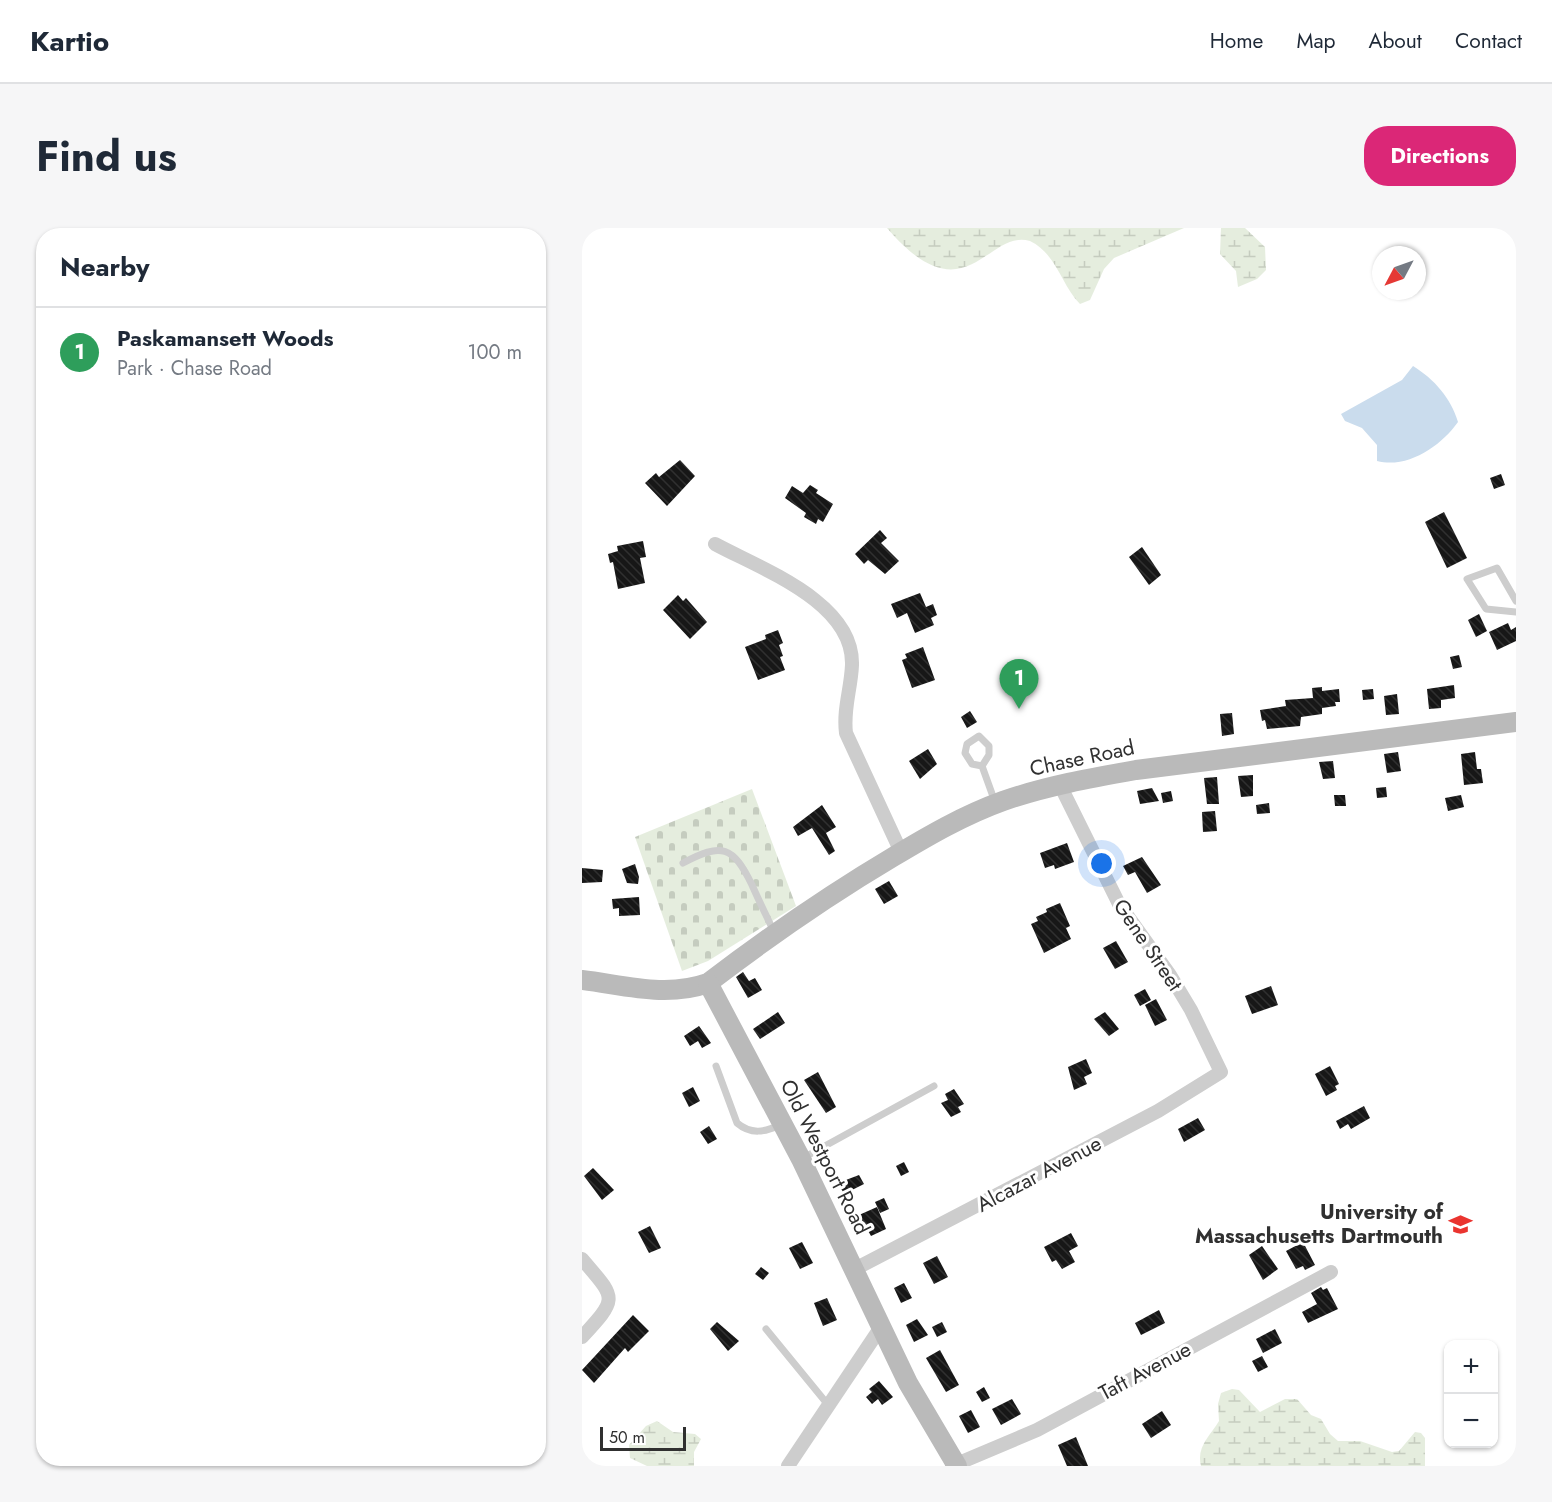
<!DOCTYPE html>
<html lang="en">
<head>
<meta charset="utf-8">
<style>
	body { margin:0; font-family:Jost,sans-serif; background:#f6f6f7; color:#1f2937 }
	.controls { position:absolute; right:18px; bottom:18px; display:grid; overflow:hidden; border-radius:12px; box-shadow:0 2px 4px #0004 }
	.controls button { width:54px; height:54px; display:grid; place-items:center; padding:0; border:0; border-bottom:2px solid #e0e1e3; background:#fff; color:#1f2937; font:30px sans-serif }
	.compass { position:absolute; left:790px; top:18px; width:54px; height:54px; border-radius:50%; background:#fff; box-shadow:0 2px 4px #0004; rotate:229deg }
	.scale { position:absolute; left:18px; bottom:15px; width:86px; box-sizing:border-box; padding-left:6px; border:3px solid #303030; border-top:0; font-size:16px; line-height:21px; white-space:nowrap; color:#303030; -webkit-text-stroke:4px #fff; paint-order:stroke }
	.you { position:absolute; left:520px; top:636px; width:21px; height:21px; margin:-15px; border:4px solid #fff; border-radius:50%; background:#1a73e8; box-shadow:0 0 0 9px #1a73e833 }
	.badge { display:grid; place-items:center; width:39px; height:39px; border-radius:50%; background:#db2777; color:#fff; font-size:20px; font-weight:700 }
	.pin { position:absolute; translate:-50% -50px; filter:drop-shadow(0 2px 3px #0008) }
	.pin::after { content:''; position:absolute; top:32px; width:21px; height:18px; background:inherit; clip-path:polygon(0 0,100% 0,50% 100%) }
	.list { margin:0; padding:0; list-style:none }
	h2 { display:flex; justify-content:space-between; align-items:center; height:78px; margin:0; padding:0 24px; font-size:26px }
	h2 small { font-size:20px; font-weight:400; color:#747a83 }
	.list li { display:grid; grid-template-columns:39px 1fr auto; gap:18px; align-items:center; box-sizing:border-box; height:90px; padding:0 24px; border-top:2px solid #e0e1e3 }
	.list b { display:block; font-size:22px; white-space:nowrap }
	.list p { margin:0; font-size:20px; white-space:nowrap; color:#747a83 }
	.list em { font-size:20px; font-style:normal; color:#747a83 }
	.map { position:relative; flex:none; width:934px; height:1238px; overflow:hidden; border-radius:24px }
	header { display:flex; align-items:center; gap:36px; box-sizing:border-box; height:84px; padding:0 30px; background:#fff; border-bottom:2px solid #e0e1e3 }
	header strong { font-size:28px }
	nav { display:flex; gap:33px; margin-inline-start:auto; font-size:21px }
	.intro { display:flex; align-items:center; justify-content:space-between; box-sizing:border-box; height:144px; padding:0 36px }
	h1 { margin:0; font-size:42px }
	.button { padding:15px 27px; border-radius:24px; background:#db2777; color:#fff; font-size:21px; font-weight:700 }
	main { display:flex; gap:36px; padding:0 36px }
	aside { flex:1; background:#fff; border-radius:24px; box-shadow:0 2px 4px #0004 }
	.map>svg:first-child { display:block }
</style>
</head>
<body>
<header>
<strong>Kartio</strong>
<nav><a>Home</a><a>Map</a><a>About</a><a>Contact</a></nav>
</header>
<div class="intro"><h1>Find us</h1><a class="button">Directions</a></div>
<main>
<aside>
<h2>Nearby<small></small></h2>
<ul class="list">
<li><span class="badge" style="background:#2e9e5b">1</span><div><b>Paskamansett Woods</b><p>Park · Chase Road</p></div><em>100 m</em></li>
</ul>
</aside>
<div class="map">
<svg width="934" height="1238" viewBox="0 0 934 1238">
	<defs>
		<pattern id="wetland-marsh" width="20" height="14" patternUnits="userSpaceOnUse" patternTransform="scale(1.5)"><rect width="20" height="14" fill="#e5edde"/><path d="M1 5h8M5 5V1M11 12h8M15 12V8" fill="none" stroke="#c5ccbf"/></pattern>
		<pattern id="cemetery-stones" width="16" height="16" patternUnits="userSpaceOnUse" patternTransform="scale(1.5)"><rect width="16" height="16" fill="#e5edde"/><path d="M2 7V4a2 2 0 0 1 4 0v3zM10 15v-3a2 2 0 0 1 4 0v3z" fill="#c5ccbf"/></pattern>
		<pattern id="building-back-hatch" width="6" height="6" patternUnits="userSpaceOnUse" patternTransform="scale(1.5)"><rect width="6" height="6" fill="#171717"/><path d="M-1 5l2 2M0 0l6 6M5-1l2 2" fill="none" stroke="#303030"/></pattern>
	</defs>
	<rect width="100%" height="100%" fill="#fff"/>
	<!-- wetland -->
	<g fill="url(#wetland-marsh)">
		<path d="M 305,0 L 602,0 L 532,30 L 522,41 L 508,72 L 498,76 C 479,57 475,26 448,13 C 405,0 384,92 305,0 Z"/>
		<polygon points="639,0 663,0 683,19 684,42 675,51 656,59 654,43 638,26"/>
		<path d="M 650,1161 L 657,1162 L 678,1184 L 703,1171 L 715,1171 L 729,1187 L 739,1191 L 748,1206 L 756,1213 L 778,1213 L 810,1224 L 817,1223 L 833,1204 L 839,1205 L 843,1210 L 843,1238 L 619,1238 C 614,1219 628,1208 637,1193 L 636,1176 L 639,1165 Z"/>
		<polygon points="75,1193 91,1204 113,1206 119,1211 112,1224 112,1238 65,1238 48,1230 47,1217 64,1198"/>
	</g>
	<!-- cemetery -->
	<polygon fill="url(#cemetery-stones)" points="170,561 214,678 126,733 100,743 53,609"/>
	<!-- water -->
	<path fill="#cadced" d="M 831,138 C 852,151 869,170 876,194 C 859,218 826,241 795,233 L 795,217 L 780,200 L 763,193 L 759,186 L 820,152 Z"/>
	<!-- building -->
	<g fill="url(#building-back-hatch)">
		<polygon points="98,232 113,248 85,278 63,255 74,245 77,249"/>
		<polygon points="919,246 923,257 912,261 908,250"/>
		<polygon points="228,257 236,262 234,265 251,276 241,294 236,291 234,296 222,289 224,285 203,270 210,258 221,265"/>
		<polygon points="862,284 885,330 865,340 843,294"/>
		<polygon points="298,302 305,310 299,315 317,333 303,346 286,332 282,336 273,326"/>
		<polygon points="61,313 64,329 58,330 63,355 36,361 31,334 28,335 26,326 36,323 35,318"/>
		<polygon points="560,319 579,347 567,357 547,329"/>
		<polygon points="338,365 344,379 351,376 355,387 349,390 352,397 333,405 325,385 315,390 309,376"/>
		<polygon points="96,367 101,373 104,370 125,394 108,411 81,382"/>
		<polygon points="897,386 905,403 894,409 886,392"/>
		<polygon points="926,395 929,402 934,399 934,413 915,422 907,404"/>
		<polygon points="196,402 201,415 197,417 201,428 198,429 203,442 176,452 163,419 184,411 183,407"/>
		<polygon points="341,419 353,452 330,460 320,432 325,430 323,426"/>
		<polygon points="877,427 880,439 871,441 868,429"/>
		<polygon points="872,457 873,470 859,472 859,480 847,481 845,461"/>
		<polygon points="740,459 740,463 757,461 758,474 753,474 754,478 740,480 740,486 719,489 718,498 685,501 683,492 680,493 678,482 704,478 703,472 731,470 730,460"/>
		<polygon points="791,461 792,471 781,472 780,462"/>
		<polygon points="815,466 817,486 804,487 802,468"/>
		<polygon points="388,483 395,494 385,500 379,489"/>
		<polygon points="650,485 652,506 640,508 638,486"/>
		<polygon points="346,521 355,536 338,551 327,533"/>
		<polygon points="816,524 819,543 805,545 802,526"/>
		<polygon points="893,524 895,541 899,541 901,555 882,557 879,526"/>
		<polygon points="751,533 753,550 741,551 737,534"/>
		<polygon points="671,547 671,568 659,569 656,548"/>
		<polygon points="635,549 637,576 625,576 622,550"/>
		<polygon points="804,559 805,569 795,570 794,560"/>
		<polygon points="570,560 577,573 558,576 555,563"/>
		<polygon points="589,563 591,573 581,575 579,565"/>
		<polygon points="752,567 763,567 764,578 753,578"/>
		<polygon points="879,567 882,579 866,583 863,570"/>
		<polygon points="687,575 688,585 675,586 674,577"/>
		<polygon points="240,577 254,599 244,605 253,623 247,627 230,600 216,608 211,599"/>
		<polygon points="633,583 635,603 621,604 620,584"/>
		<polygon points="485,615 492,634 473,641 472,637 463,640 458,625"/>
		<polygon points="560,629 579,657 565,665 553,644 546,647 541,638"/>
		<polygon points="53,636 57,649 56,656 45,655 40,641"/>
		<polygon points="0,640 21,642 20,654 0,655"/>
		<polygon points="307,653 316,668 302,676 293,661"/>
		<polygon points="57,669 58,687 37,688 37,680 31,681 30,671"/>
		<polygon points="478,675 488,698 484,700 489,711 462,725 449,696 456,693 454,689 465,684 464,681"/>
		<polygon points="534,713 546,734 533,741 521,720"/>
		<polygon points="161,744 167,753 173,750 180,762 166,770 154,749"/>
		<polygon points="689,758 696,777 670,786 663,768"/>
		<polygon points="563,761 569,772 558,778 552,767"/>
		<polygon points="574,771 585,792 573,798 563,777"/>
		<polygon points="196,784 203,795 178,811 171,801"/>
		<polygon points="523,784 537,801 527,808 512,791"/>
		<polygon points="117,798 129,815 120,820 116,813 108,818 102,808"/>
		<polygon points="504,831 510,845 502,849 505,856 492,862 486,839"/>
		<polygon points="748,838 757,856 753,858 755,862 744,868 733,846"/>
		<polygon points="236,844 254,879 244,885 222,852"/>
		<polygon points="111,859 118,873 107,879 100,865"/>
		<polygon points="372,861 382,876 376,879 379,884 369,889 359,875 366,872 363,866"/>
		<polygon points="782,878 788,890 769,901 766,896 758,901 754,893"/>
		<polygon points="616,890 623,902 602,914 596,901"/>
		<polygon points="127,898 135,911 126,916 118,904"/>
		<polygon points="322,934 327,944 319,948 314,938"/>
		<polygon points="11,940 32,962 20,972 2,948"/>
		<polygon points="277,947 282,956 262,966 256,955"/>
		<polygon points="302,970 307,981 298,985 293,974"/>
		<polygon points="295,979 304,1001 289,1008 277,987"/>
		<polygon points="68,998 79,1020 67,1025 56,1004"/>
		<polygon points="489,1005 496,1018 487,1023 493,1034 480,1041 474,1032 470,1034 462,1019"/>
		<polygon points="220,1014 231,1035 218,1041 207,1020"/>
		<polygon points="721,1014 733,1037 723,1042 721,1038 714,1041 704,1023"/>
		<polygon points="680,1018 696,1041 681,1052 667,1027"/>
		<polygon points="355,1028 366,1049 352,1056 341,1035"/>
		<polygon points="179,1039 187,1045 181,1052 173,1046"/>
		<polygon points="322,1055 330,1070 319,1075 312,1060"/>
		<polygon points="739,1059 741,1062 745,1060 756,1081 726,1095 720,1084 735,1076 729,1065"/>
		<polygon points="245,1070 255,1092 241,1098 232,1075"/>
		<polygon points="577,1082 583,1095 559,1107 553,1095"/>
		<polygon points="51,1087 67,1103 46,1124 43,1120 12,1155 0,1142"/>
		<polygon points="335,1091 346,1107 332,1114 324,1097"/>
		<polygon points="135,1094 157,1113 146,1123 128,1101"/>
		<polygon points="360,1094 365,1104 355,1109 350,1099"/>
		<polygon points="693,1101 700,1115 681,1125 674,1111"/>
		<polygon points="358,1122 377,1157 364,1164 344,1130"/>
		<polygon points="680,1128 686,1139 676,1144 670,1133"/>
		<polygon points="297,1153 311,1169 300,1177 296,1171 290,1176 284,1169 290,1164 287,1161"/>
		<polygon points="402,1159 408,1170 400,1174 394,1164"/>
		<polygon points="430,1171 439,1186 419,1197 410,1181"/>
		<polygon points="389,1182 398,1199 386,1205 377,1188"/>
		<polygon points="580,1183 589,1197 569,1210 560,1196"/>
		<polygon points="494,1209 506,1238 485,1238 476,1217"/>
	</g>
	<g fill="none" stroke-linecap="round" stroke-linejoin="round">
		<!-- lane -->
		<g stroke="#cdcdcd" stroke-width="7">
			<polyline points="934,373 915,340 885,351 904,381 934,384"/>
			<polyline points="400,538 390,536 383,525 385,516 397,508 407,518 407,527 400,538 413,574"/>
			<path d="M 101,635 C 140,614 151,618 170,657 C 177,673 185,689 192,704"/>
			<path d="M 134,838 L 155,895 C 169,907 183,904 198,897"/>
			<polyline points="221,930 352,858"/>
			<polyline points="184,1101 247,1178"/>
		</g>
		<!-- street -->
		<g stroke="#cdcdcd" stroke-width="14">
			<path d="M 133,316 C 179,341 272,374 270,437 C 269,461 261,481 264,505 L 319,624"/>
			<path d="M 0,1031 C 34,1071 37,1069 0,1109"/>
			<polyline points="271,1042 576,883 639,844 609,782 588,747 537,676 478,557"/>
			<polyline points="206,1238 299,1099"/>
			<polyline points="370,1238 455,1202 749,1044"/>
		</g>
		<!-- secondary -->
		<g stroke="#bababa" stroke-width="20">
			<path d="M 0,752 C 42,757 84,770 126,755 C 185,710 247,667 311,629 C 346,608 382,587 421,573 C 464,558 509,550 554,542 L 934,494"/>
			<polyline points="126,755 219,931 326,1155 375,1238"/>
		</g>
	</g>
	<!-- icons -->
	<defs>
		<symbol id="university-bare" viewBox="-9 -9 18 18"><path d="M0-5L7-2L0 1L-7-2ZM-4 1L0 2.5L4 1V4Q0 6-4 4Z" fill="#ea342f" stroke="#fff" stroke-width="2.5" paint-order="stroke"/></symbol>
	</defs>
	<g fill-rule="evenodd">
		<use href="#university-bare" x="862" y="980" width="33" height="33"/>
	</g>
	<g text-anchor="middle" stroke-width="6" stroke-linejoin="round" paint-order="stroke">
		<!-- street labels -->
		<g font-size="21" fill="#303030" stroke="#fff">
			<text transform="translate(500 530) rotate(-12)" y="7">Chase Road</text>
			<text transform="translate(566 717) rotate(56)" y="7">Gene Street</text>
			<text transform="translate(243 929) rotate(63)" y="7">Old Westport Road</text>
			<text transform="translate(457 946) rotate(-28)" y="7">Alcazar Avenue</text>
			<text transform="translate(563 1143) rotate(-28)" y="7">Taft Avenue</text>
		</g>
		<!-- poi labels -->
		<g font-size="21" font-weight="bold" fill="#303030" stroke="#fff" text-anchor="end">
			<text x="861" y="991">University of<tspan x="861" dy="24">Massachusetts Dartmouth</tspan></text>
		</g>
	</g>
</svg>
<div class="controls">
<button>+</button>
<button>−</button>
</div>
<svg class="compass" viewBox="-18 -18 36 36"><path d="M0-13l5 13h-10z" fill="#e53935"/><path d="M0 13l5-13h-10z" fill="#747a83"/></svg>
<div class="scale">50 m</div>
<div class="you"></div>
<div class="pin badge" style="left:437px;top:481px;background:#2e9e5b">1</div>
</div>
</main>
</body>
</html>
